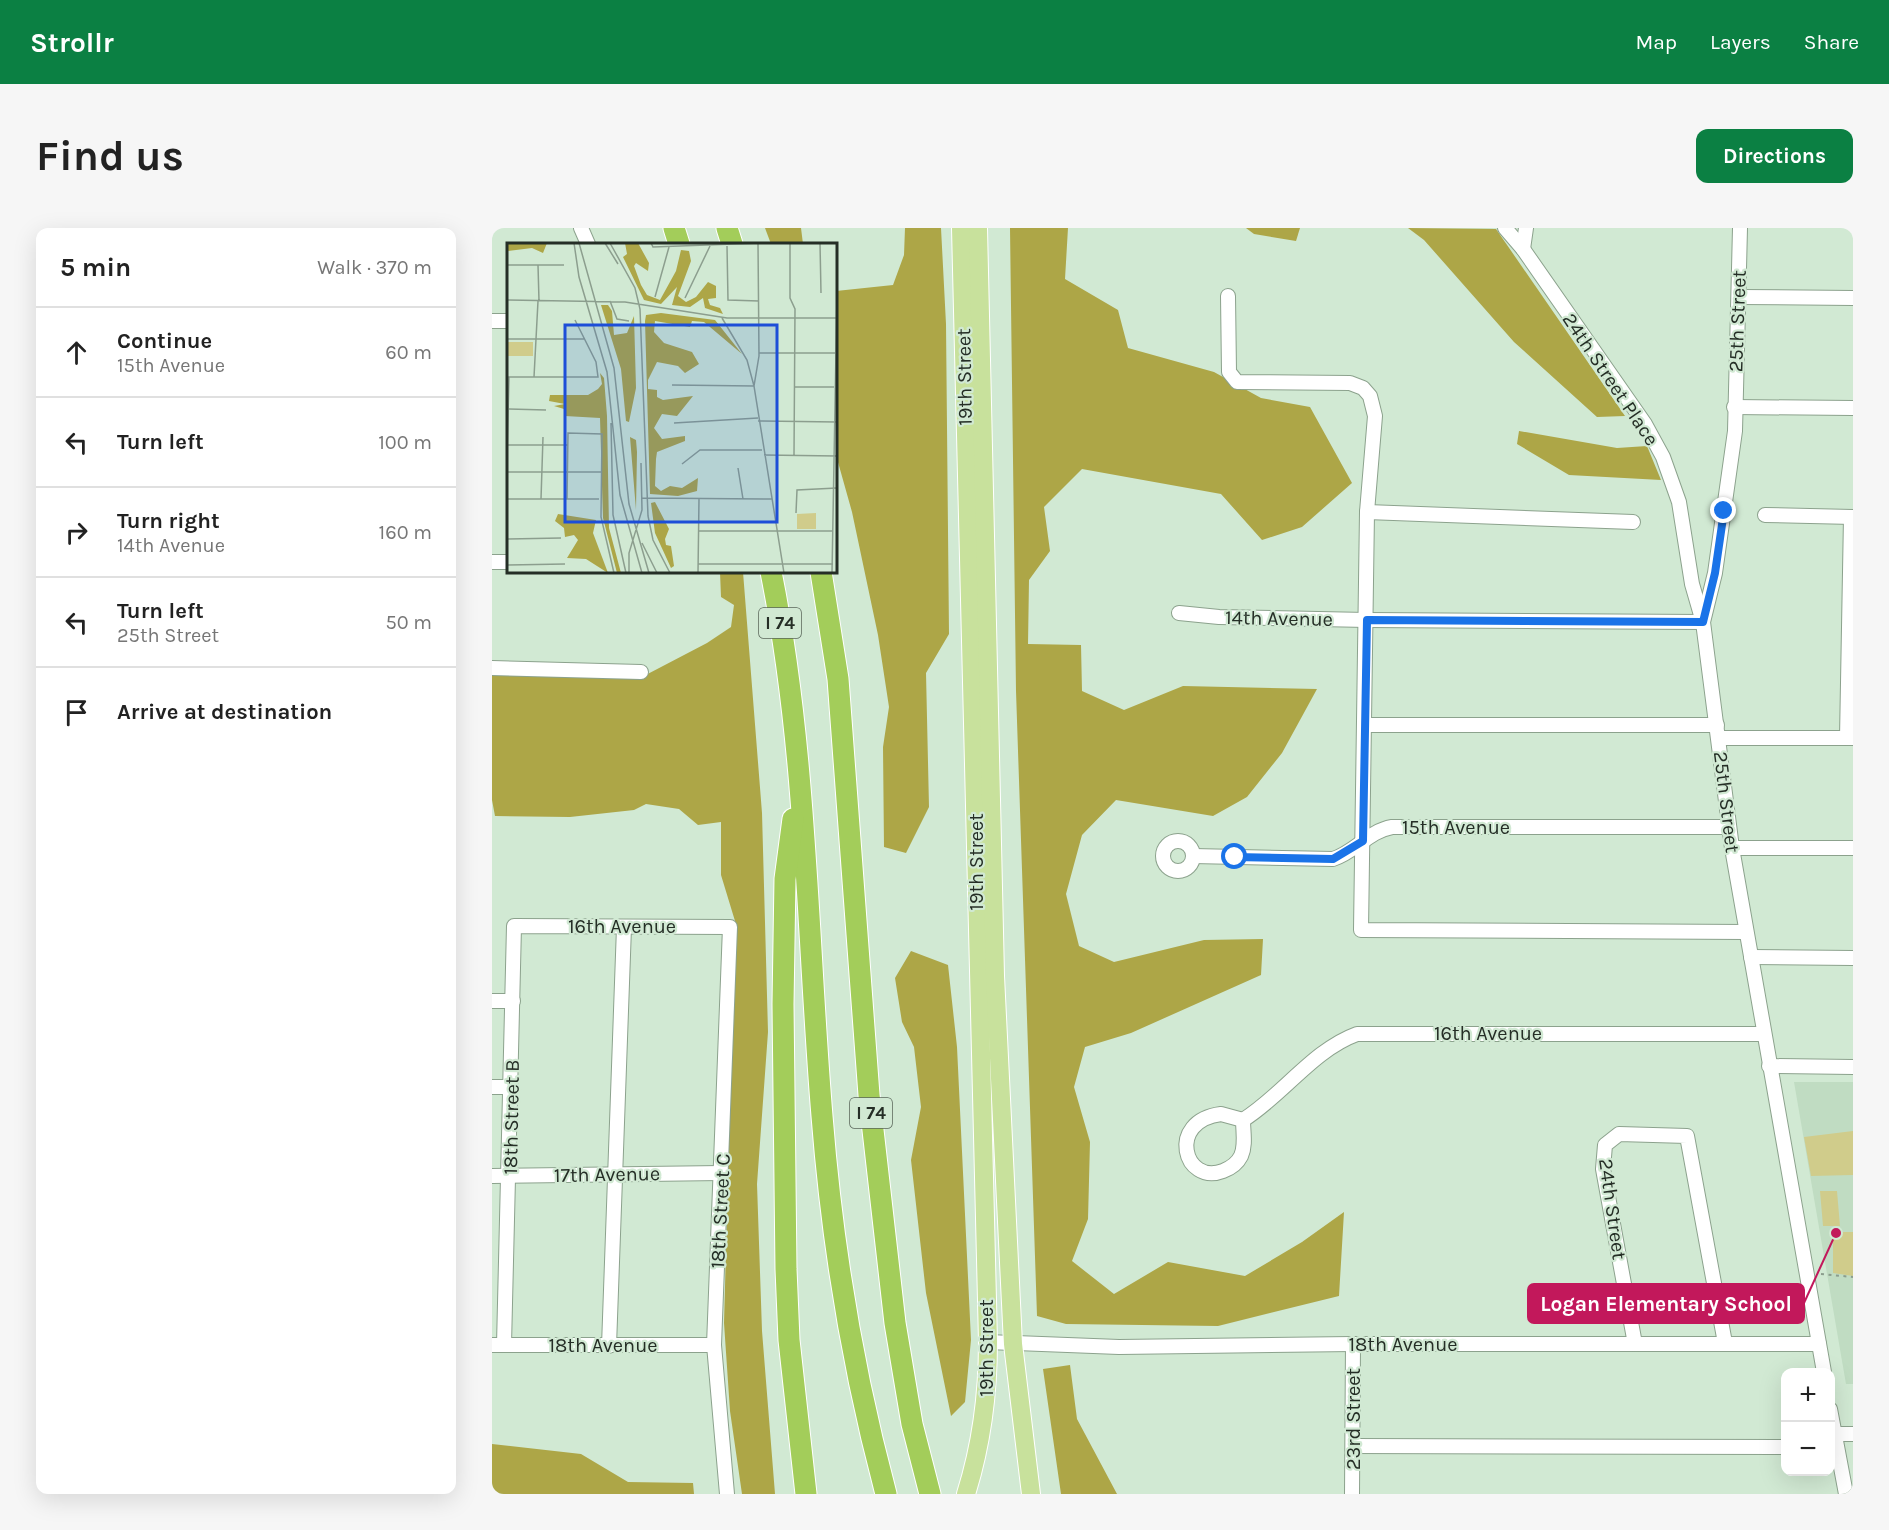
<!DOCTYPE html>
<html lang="en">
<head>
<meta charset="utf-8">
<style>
	body { margin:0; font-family:Karla,sans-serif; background:#f6f6f6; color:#222 }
	.controls { position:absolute; right:18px; bottom:18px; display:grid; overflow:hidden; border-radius:12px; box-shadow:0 6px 24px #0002 }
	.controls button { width:54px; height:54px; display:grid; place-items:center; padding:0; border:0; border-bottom:2px solid #e0e0e0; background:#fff; color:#222; font:30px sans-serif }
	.stop { position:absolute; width:18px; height:18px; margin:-14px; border:4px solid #1a73e8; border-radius:50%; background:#fff }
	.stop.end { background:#1a73e8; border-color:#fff; box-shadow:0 2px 6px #0008 }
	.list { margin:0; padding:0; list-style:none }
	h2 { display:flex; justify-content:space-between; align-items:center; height:78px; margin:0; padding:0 24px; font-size:26px }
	h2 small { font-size:20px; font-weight:400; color:#767676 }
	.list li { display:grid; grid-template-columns:39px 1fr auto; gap:18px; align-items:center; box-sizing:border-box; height:90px; padding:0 24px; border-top:2px solid #e0e0e0 }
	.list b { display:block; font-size:22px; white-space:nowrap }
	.list p { margin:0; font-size:20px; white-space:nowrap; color:#767676 }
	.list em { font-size:20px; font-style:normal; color:#767676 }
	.icon { flex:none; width:33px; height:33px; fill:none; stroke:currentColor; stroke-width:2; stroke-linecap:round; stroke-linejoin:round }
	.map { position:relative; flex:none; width:1361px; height:1266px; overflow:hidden; border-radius:12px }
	header { display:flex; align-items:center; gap:36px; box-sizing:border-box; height:84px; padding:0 30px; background:#0b8043; color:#fff }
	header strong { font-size:28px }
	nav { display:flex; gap:33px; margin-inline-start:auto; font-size:21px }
	.intro { display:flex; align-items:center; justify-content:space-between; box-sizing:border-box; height:144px; padding:0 36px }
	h1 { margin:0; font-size:42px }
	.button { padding:15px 27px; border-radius:12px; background:#0b8043; color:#fff; font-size:21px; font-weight:700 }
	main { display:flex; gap:36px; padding:0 36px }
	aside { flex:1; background:#fff; border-radius:12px; box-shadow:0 6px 24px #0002 }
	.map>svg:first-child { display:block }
</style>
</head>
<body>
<header>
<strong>Strollr</strong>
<nav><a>Map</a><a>Layers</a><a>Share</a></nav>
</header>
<div class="intro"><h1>Find us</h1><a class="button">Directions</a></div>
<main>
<aside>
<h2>5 min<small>Walk · 370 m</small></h2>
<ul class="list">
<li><svg class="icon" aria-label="ahead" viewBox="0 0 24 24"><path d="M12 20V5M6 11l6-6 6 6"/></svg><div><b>Continue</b><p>15th Avenue</p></div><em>60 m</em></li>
<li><svg class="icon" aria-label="left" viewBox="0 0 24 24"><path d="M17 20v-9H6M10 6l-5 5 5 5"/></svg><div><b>Turn left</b></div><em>100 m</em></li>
<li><svg class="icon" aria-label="right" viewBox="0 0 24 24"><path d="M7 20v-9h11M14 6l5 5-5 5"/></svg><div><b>Turn right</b><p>14th Avenue</p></div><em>160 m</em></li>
<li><svg class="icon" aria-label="left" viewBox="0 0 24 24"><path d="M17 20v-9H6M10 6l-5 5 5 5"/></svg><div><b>Turn left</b><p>25th Street</p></div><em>50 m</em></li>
<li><svg class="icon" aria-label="arrive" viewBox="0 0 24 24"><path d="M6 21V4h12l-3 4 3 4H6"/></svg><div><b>Arrive at destination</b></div></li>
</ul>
</aside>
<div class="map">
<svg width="1361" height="1266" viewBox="0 0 1361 1266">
	<rect width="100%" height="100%" fill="#d1e9d3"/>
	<!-- built -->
	<polygon fill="#c0dcc2" points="1302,854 1361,854 1361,1156 1354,1156"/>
	<!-- green -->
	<g fill="#d0cc8b">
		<polygon points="1361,903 1361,947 1319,948 1312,909"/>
		<polygon points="1328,963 1345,963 1348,998 1331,998"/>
		<polygon points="1341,1004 1361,1004 1361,1048 1341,1045"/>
	</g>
	<!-- forest -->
	<g fill="#ada647">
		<polygon points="273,0 309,0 311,16 279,16"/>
		<polygon points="413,0 449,0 454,96 457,406 434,445 437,579 414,625 392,619 391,519 397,479 386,407 360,284 344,227 344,63 401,57 412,27"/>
		<polygon points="518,0 576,0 573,51 626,82 636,120 722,144 769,170 818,179 860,255 810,299 770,312 729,266 590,241 552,279 558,323 537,352 536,416 589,417 590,463 632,482 691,458 825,461 790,525 755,569 721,588 624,572 590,607 574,666 587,718 622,734 712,712 771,711 769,747 639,805 593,819 582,859 598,914 596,991 580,1033 622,1066 676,1034 753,1048 810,1014 852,984 847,1068 726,1098 574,1096 545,1088 524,463"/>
		<polygon points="754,0 808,0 804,13 762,6"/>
		<polygon points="916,0 1004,1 1133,188 1105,189 1022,114 932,12"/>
		<polygon points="1027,203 1125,220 1155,218 1169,252 1077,247 1025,216"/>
		<polygon points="228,344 251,344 270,585 276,804 265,956 270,1103 283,1266 250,1266 238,1183 232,1095 243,693 229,647 229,594 206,597 187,581 154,576 142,582 78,589 3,588 0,572 0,447 148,450 215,415 239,399 242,377 229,369"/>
		<polygon points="419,723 456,737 465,819 479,1112 473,1174 459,1188 434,1065 419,932 429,879 422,819 410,794 403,750"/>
		<polygon points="578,1137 585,1191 625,1266 569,1266 551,1141"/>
		<polygon points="0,1216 89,1226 136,1254 201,1255 202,1266 0,1266"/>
	</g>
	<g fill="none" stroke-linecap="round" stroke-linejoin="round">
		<defs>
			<g id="minor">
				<polyline points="89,0 96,16"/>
				<polyline points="1248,0 1243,203 1223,345 1211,394 1240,620 1332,1144"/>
				<polyline points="1031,21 1034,0"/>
				<polyline points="736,68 737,144 745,154 858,155 871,160 878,168 883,188 875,284 869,702 1254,704"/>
				<polyline points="1247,69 1361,70"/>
				<polyline points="0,93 16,93"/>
				<polyline points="1242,179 1361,180"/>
				<polyline points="875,284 1141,294"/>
				<polyline points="1273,287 1361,289"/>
				<polyline points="0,334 16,334"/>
				<polyline points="687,385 727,389 875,392 1211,394 1200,356 1187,274 1171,229 1153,196 1031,21 1013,0"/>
				<polyline points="0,440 149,444"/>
				<polyline points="873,497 1225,497"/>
				<polyline points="1227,510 1361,510"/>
				<polyline points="1355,510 1359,289"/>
				<circle cx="686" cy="628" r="15"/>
				<polyline points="1240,620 1361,620"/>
				<path d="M 701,628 L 841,631 C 863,624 877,603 900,599 L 1237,599"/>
				<polyline points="1259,729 1361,730"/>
				<polyline points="0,773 21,773"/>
				<polyline points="1277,838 1361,839"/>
				<polyline points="0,859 19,859"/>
				<path d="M 729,886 L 751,892 C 751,904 754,917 749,928 C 745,936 739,940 731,943 C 692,958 674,893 729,886 Z"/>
				<path d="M 751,892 C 791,867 821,822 865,806 L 1271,806"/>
				<polyline points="0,948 230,945"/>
				<polyline points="496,1114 627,1119 861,1116 1327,1116"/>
				<polyline points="1143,1116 1111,941 1113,917 1127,906 1195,908 1233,1115"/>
				<polyline points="0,1117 222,1117"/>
				<polyline points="12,1117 22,698 238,699 222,1117 235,1266"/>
				<polyline points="117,1118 132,699"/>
				<polyline points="1338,1181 1354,1266"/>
				<polyline points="1343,1206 1361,1206"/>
				<polyline points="861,1218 1294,1219"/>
				<polyline points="860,1266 861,1116"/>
			</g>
			<g id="major">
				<path d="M 469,0 L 496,1114 C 496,1167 490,1215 474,1266"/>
				<polyline points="486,0 503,748 521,1116 539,1266"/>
			</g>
			<g id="highway">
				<polyline points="182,0 187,16"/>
				<polyline points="235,0 240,16"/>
				<path d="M 279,344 C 315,523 315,707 330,888 C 340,1015 361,1143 394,1266"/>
				<polyline points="329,344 346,451 377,867 403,1095 420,1196 438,1266"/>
				<polyline points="301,591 293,651 291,776 294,1041 297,1112 314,1266"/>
			</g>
		</defs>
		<!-- minor casing -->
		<use href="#minor" stroke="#8ca28d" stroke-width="16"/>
		<!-- major casing -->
		<use href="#major" stroke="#fff" stroke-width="20"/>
		<!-- highway casing -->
		<use href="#highway" stroke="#fff" stroke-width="23"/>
		<!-- path -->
		<polyline stroke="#8b9d8d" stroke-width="2" stroke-dasharray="3 4.5" stroke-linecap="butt" points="1329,1046 1361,1049"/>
		<!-- minor -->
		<use href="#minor" stroke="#fff" stroke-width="14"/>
		<!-- major -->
		<use href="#major" stroke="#c8e19c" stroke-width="18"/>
		<!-- highway -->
		<use href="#highway" stroke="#a3cd5a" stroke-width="21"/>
	</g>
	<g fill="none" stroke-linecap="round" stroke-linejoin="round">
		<!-- route -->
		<polyline stroke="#1a73e8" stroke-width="8" points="743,629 841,631 871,613 875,392 1211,394 1223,345 1232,283"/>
	</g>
	<g text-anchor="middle" stroke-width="4.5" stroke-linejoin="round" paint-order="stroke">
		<!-- shield labels -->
		<g fill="#d1e9d3" stroke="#59665a" stroke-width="1.5">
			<rect x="267" y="380" width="42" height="30" rx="4.5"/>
			<rect x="358" y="870" width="42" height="30" rx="4.5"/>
		</g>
		<g font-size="18" font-weight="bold" fill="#252e26">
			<text x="288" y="401">I 74</text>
			<text x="379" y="891">I 74</text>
		</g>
		<!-- street labels -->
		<g font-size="20" fill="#252e26" stroke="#d1e9d3">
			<text transform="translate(1245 93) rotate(-88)" y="7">25th Street</text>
			<text transform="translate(472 149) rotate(-91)" y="7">19th Street</text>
			<text transform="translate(1119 151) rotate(56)" y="7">24th Street Place</text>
			<text transform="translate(787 390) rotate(1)" y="7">14th Avenue</text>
			<text transform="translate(1235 574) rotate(83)" y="7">25th Street</text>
			<text x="964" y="606">15th Avenue</text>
			<text transform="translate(484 634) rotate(-90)" y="7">19th Street</text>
			<text x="130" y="705">16th Avenue</text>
			<text x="996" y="812">16th Avenue</text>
			<text transform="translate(19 889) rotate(-89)" y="7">18th Street B</text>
			<text transform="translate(115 946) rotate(-1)" y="7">17th Avenue</text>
			<text transform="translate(1121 981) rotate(82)" y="7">24th Street</text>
			<text transform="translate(228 983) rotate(-87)" y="7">18th Street C</text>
			<text x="911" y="1123">18th Avenue</text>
			<text x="111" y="1124">18th Avenue</text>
			<text transform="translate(494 1120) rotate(-90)" y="7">19th Street</text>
			<text transform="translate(861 1191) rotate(-90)" y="7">23rd Street</text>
		</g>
	</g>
	<!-- overview -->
	<g transform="translate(15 15)">
		<rect width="330" height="330" fill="#d1e9d3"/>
		<path d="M 0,99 L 26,99 L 26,113 L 0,113 ZM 309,270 L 309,286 L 290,286 L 290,271 Z" fill="#d0cc8b"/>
		<path d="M 0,0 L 40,0 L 36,10 L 25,5 L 0,8 ZM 118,0 L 131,0 L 142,20 L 141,28 L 129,20 L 127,23 L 134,42 L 140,52 L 153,57 L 169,28 L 174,7 L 182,8 L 184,18 L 171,53 L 179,59 L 189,54 L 201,39 L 209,43 L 209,55 L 201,56 L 203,62 L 213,65 L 216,71 L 198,65 L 196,55 L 183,64 L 165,62 L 170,44 L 154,61 L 137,57 L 116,14 L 120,11 ZM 94,62 L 101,62 L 105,68 L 107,92 L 120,90 L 127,73 L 129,145 L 122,179 L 119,178 L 114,126 ZM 154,70 L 208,77 L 235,111 L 197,79 L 185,78 L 183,84 L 148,78 L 147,89 L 157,100 L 185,109 L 192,121 L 178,130 L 171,123 L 150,119 L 141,137 L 141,146 L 150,147 L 150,154 L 156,157 L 186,153 L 170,173 L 155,171 L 147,185 L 155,196 L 178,193 L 178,198 L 150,209 L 149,216 L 148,243 L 154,248 L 163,243 L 175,245 L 191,235 L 190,248 L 171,253 L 143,251 L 138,78 L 139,72 ZM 93,130 L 97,135 L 100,173 L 102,285 L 114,330 L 110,330 L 96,275 L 93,175 L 58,173 L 57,166 L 47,163 L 58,161 L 42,158 L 43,152 L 81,152 L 91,146 L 95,141 ZM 123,194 L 129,197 L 130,209 L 129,267 ZM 148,259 L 162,286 L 158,296 L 159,302 L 164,303 L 167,323 L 164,325 L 148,290 L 144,260 ZM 51,271 L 89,277 L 86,290 L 101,330 L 79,316 L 60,315 L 71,297 L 67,292 L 58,294 L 57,285 L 48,278 Z" fill="#ada647"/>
		<path fill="none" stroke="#8c9e8e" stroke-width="1.5" d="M 67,0 L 72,34 L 100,129 L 113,252 L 135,330M 72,0 L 107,125 L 122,261 L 142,330M 98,0 L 111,21M 103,0 L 128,45 L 133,66 L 141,273 L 146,297 L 163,330M 144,0 L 146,4 L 254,0M 251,0 L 252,113 L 247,143 L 277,330M 283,0 L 283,55 L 288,66 L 287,213M 313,0 L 314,50M 220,3 L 221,57 L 252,58M 0,22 L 57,22M 31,22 L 32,58M 148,54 L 162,4M 178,55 L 203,3M 0,57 L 118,59 L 220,75 L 330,75M 103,58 L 110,76 L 122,78M 0,96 L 78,96M 252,110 L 328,110M 0,134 L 91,134 L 89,119 L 68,77M 27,134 L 31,58M 165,142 L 247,143 L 240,117 L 215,75M 287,144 L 327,144M 2,166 L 39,167M 251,178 L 330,179M 104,180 L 106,272 L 119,330M 167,180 L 251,175M 0,202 L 61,202M 0,212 L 2,134M 257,212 L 330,213M 175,221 L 193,207 L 255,207M 231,225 L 236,256M 0,229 L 94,229M 135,255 L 265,256M 0,256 L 92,256M 34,256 L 36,194M 60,256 L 61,190 L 95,191 L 94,274 L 107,330M 289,270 L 290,247 L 330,245M 192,288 L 326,288M 0,296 L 54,295M 135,300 L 150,330M 191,321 L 326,321M 0,322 L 58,321M 122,330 L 122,310 L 135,267 L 134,220M 191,330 L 192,256M 325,330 L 330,51"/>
		<path fill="#1d4ed8" fill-opacity="0.15" stroke="#1d4ed8" stroke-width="3" d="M 58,82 L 270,82 L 270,279 L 58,279 Z"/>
		<rect width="330" height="330" fill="none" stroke="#252e26" stroke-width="3"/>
	</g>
	<!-- callouts -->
	<path fill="none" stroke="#c2185b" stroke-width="2" d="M1344 1005L1312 1075"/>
	<circle fill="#c2185b" stroke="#d1e9d3" stroke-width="2" cx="1344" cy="1005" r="6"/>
	<rect fill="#c2185b" stroke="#c2185b" stroke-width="2" x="1036" y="1056" width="276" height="39" rx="6"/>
	<g font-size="21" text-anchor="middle" font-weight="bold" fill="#fff">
		<text x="1174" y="1083">Logan Elementary School</text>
	</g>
</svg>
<div class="controls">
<button>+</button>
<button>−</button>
</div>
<div class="stop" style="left:743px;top:629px"></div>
<div class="stop end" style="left:1232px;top:283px"></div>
</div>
</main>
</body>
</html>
